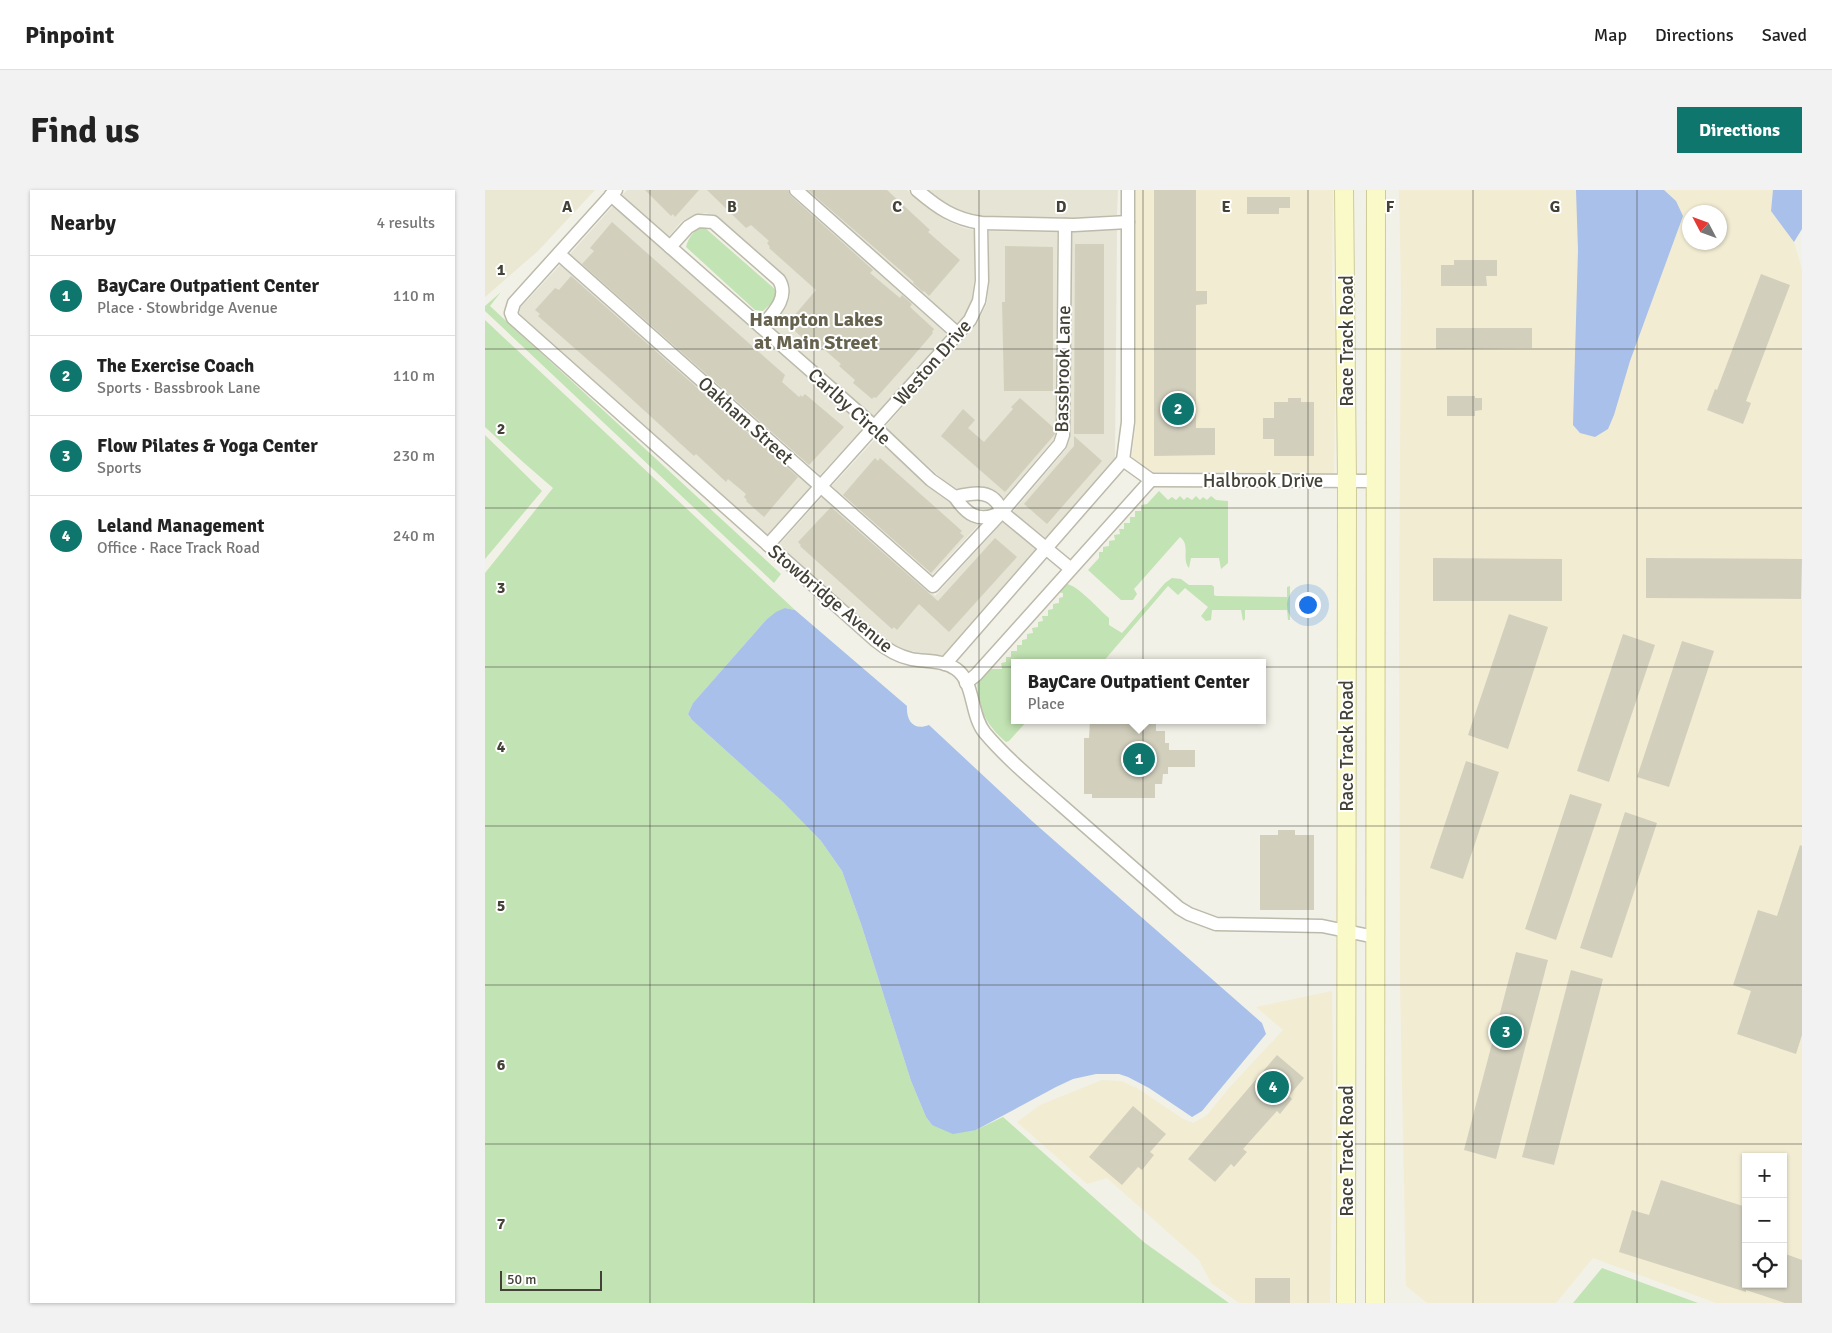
<!DOCTYPE html>
<html lang="en">
<head>
<meta charset="utf-8">
<style>
	body { margin:0; font-family:Signika,sans-serif; background:#f2f2f2; color:#222 }
	.controls { position:absolute; right:15px; bottom:15px; display:grid; overflow:hidden; border-radius:0px; box-shadow:0 1px 4px #0004 }
	.controls button { width:45px; height:45px; display:grid; place-items:center; padding:0; border:0; border-bottom:1px solid #e0e0e0; background:#fff; color:#222; font:25px sans-serif }
	.compass { position:absolute; left:1197px; top:15px; width:45px; height:45px; border-radius:50%; background:#fff; box-shadow:0 1px 4px #0004; rotate:311deg }
	.scale { position:absolute; left:15px; bottom:12px; width:102px; box-sizing:border-box; padding-left:5px; border:2px solid #444236; border-top:0; font-size:14px; line-height:18px; white-space:nowrap; color:#444236; -webkit-text-stroke:4px #fff; paint-order:stroke }
	.you { position:absolute; left:822px; top:414px; width:18px; height:18px; margin:-12px; border:4px solid #fff; border-radius:50%; background:#1a73e8; box-shadow:0 0 0 8px #1a73e833 }
	.badge { display:grid; place-items:center; width:32px; height:32px; border-radius:50%; background:#0f766e; color:#fff; font-size:16px; font-weight:700 }
	.pin { position:absolute; translate:-50% -50%; border:2px solid #fff; box-shadow:0 1px 5px #0006 }
	.popup { position:absolute; left:526px; top:469px; width:255px; height:65px; box-sizing:border-box; display:grid; place-content:center; border-radius:0px; background:#fff; filter:drop-shadow(0 1px 4px #0005); font-size:16px; white-space:nowrap; color:#767676 }
	.popup b { font-size:19px; color:#222 }
	.popup::after { content:''; position:absolute; left:50%; top:100%; margin-left:-10px; border:10px solid transparent; border-top-color:#fff }
	.list { margin:0; padding:0; list-style:none }
	h2 { display:flex; justify-content:space-between; align-items:center; height:65px; margin:0; padding:0 20px; font-size:21px }
	h2 small { font-size:16px; font-weight:400; color:#767676 }
	.list li { display:grid; grid-template-columns:32px 1fr auto; gap:15px; align-items:center; box-sizing:border-box; height:80px; padding:0 20px; border-top:1px solid #e0e0e0 }
	.list b { display:block; font-size:19px; white-space:nowrap }
	.list p { margin:0; font-size:16px; white-space:nowrap; color:#767676 }
	.list em { font-size:16px; font-style:normal; color:#767676 }
	.icon { flex:none; width:28px; height:28px; fill:none; stroke:currentColor; stroke-width:2; stroke-linecap:round; stroke-linejoin:round }
	.map { position:relative; flex:none; width:1317px; height:1113px; overflow:hidden; border-radius:0px }
	header { display:flex; align-items:center; gap:30px; box-sizing:border-box; height:70px; padding:0 25px; background:#fff; border-bottom:1px solid #e0e0e0 }
	header strong { font-size:24px }
	nav { display:flex; gap:28px; margin-inline-start:auto; font-size:18px }
	.intro { display:flex; align-items:center; justify-content:space-between; box-sizing:border-box; height:120px; padding:0 30px }
	h1 { margin:0; font-size:35px }
	.button { padding:12px 22px; border-radius:0px; background:#0f766e; color:#fff; font-size:18px; font-weight:700 }
	main { display:flex; gap:30px; padding:0 30px }
	aside { flex:1; background:#fff; border-radius:0px; box-shadow:0 1px 4px #0004 }
	.map>svg:first-child { display:block }
</style>
</head>
<body>
<header>
<strong>Pinpoint</strong>
<nav><a>Map</a><a>Directions</a><a>Saved</a></nav>
</header>
<div class="intro"><h1>Find us</h1><a class="button">Directions</a></div>
<main>
<aside>
<h2>Nearby<small>4 results</small></h2>
<ul class="list">
<li><span class="badge">1</span><div><b>BayCare Outpatient Center</b><p>Place · Stowbridge Avenue</p></div><em>110 m</em></li>
<li><span class="badge">2</span><div><b>The Exercise Coach</b><p>Sports · Bassbrook Lane</p></div><em>110 m</em></li>
<li><span class="badge">3</span><div><b>Flow Pilates &amp; Yoga Center</b><p>Sports</p></div><em>230 m</em></li>
<li><span class="badge">4</span><div><b>Leland Management</b><p>Office · Race Track Road</p></div><em>240 m</em></li>
</ul>
</aside>
<div class="map">
<svg width="1317" height="1113" viewBox="0 0 1317 1113">
	<rect width="100%" height="100%" fill="#f2f1e7"/>
	<!-- residential -->
	<g fill="#e5e4d5">
		<polygon points="142,0 300,0 462,144 389,227 287,137 301,117 305,107 305,96 299,85 229,25 220,23 209,25 197,31 184,46 137,5"/>
		<polygon points="321,0 422,0 441,17 462,31 479,38 489,40 489,90 487,109 479,126 471,134"/>
		<polygon points="443,0 633,0 632,25 588,28 496,26 483,24 467,18"/>
		<polygon points="128,16 379,237 335,285 85,64"/>
		<polygon points="632,40 630,269 561,348 528,322 581,259 585,248 587,42"/>
		<polygon points="504,41 572,42 571,243 568,250 519,308 513,302 501,297 489,296 473,299 466,297 400,237 492,134 502,113 504,92"/>
		<polygon points="76,74 326,296 282,345 34,124 36,117"/>
		<polygon points="391,248 441,295 465,312 477,326 494,334 447,385 347,296"/>
		<polygon points="337,307 450,406 518,332 551,359 457,466 419,460 408,455 394,445 294,355"/>
	</g>
	<!-- commercial -->
	<g fill="#f2ecd3" fill-rule="evenodd">
		<polygon points="651,0 848,0 847,105 851,140 849,283 668,282 647,267 651,233"/>
		<path d="M 914,0 L 1288,0 L 1286,21 L 1309,52 L 1317,79 L 1317,1113 L 1231,1113 L 1108,1068 L 1071,1113 L 942,1113 L 921,1096 L 915,793 L 914,427 L 916,100 ZM 1204,22 L 1234,22 L 1234,52 L 1204,52 ZM 1261,967 L 1298,967 L 1298,1094 L 1261,1094 Z"/>
		<polygon points="847,801 848,886 845,1113 754,1113 726,1093 714,1070 622,988 602,994 532,932 555,915 617,890 636,891 652,898 698,929 708,933 722,925 744,898 798,840 771,817"/>
	</g>
	<!-- education -->
	<polygon fill="#eae8d2" points="0,0 110,0 53,61 0,107"/>
	<!-- green -->
	<g fill="#c2e3b3">
		<path d="M 219,37 L 291,100 L 290,110 L 278,121 L 270,120 L 201,57 C 203,48 210,38 219,37 Z"/>
		<polygon points="16,102 5,116 296,384 289,393 0,121 0,116"/>
		<polygon points="0,130 310,420 300,418 281,430 208,513 203,524 207,530 298,612 336,651 357,681 376,734 426,891 441,927 447,935 491,940 518,927 660,1053 744,1113 0,1113 0,383 68,298 38,272 0,237"/>
		<polygon points="0,245 57,301 0,369"/>
		<path d="M 674,301 L 683,310 L 687,307 L 691,310 L 695,306 L 699,310 L 702,307 L 707,310 L 711,306 L 715,310 L 718,307 L 722,310 L 726,306 L 731,310 L 743,311 L 743,373 L 736,379 L 734,368 L 706,368 L 704,378 C 696,369 706,355 695,347 L 649,399 L 652,404 L 648,410 L 636,410 L 603,380 L 614,368 L 614,362 L 618,362 L 618,357 L 624,356 L 624,351 L 630,350 L 629,345 L 635,344 L 634,339 L 639,339 L 639,333 L 645,333 L 645,327 L 650,327 L 650,321 L 656,321 L 656,315 L 662,314 Z"/>
		<path d="M 687,388 L 696,389 L 704,395 L 727,395 L 729,397 L 729,405 L 731,406 L 802,407 L 802,397 L 805,396 L 805,430 L 803,430 L 802,420 L 760,420 L 760,429 L 758,431 L 756,420 L 727,420 L 726,430 L 721,431 L 716,426 L 723,417 L 700,398 L 693,405 L 683,396 L 617,473 L 530,473 L 530,530 L 543,530 L 524,551 L 521,552 C 501,535 493,518 492,492 L 501,479 L 517,479 L 516,473 L 521,472 L 521,467 L 526,467 L 526,461 L 532,461 L 532,455 L 537,455 L 537,450 L 542,449 L 542,444 L 548,443 L 547,438 L 553,437 L 553,432 L 558,431 L 557,426 L 563,426 L 563,420 L 568,419 L 568,414 L 574,413 L 574,408 L 578,407 L 578,403 L 572,402 L 581,394 C 592,394 614,420 624,428 L 624,435 L 637,443 L 680,393 Z"/>
		<polygon points="1117,1078 1213,1113 1088,1113"/>
	</g>
	<!-- water -->
	<g fill="#a8c0ea">
		<polygon points="1091,0 1179,0 1191,11 1198,26 1145,171 1129,225 1123,239 1110,247 1095,243 1088,235 1093,60"/>
		<polygon points="1288,0 1317,0 1317,39 1309,52 1286,21"/>
		<path d="M 300,418 L 310,420 L 422,516 C 421,531 429,541 444,535 L 547,631 L 777,833 L 781,844 L 717,921 L 707,927 L 664,898 L 643,887 L 634,884 L 611,884 L 588,889 L 571,897 L 491,940 L 468,944 L 447,935 L 441,927 L 426,891 L 376,734 L 357,681 L 336,651 L 298,612 L 207,530 L 203,524 L 208,513 L 281,430 L 291,422 Z"/>
	</g>
	<!-- building -->
	<g fill="#d2cfbd">
		<polygon points="160,0 214,0 190,27 188,24 186,26"/>
		<polygon points="222,0 303,0 306,6 388,80 385,83 415,108 417,105 427,114 425,117 449,139 447,142 448,143 424,171 391,208 389,207 387,209 368,193 370,190 354,176 356,174 327,149 325,152 321,151 302,134 331,100 284,58 285,57 282,53 284,51 266,35 261,38"/>
		<polygon points="323,0 402,0 445,40 443,42 475,70 444,106 439,101 438,102 428,93 429,92"/>
		<polygon points="669,0 711,0 711,101 722,101 722,114 711,115 711,238 730,238 730,265 669,266"/>
		<polygon points="762,7 805,7 805,18 794,18 794,24 762,24"/>
		<polygon points="127,32 300,185 297,192 314,207 316,205 317,207 320,204 359,237 324,275 97,74 109,61 105,58"/>
		<polygon points="590,54 619,54 619,244 589,244"/>
		<polygon points="520,56 568,57 568,201 519,201 517,112 520,112"/>
		<polygon points="969,70 1012,70 1012,86 1001,86 1002,96 956,96 956,75 969,75"/>
		<polygon points="1276,84 1305,95 1261,211 1266,213 1258,234 1222,220 1230,199 1232,200"/>
		<polygon points="86,86 313,287 279,327 261,311 262,310 259,307 261,304 243,289 241,292 211,264 209,266 128,192 53,126 55,124 50,120 70,98 74,100"/>
		<polygon points="951,138 1047,138 1047,158 951,159"/>
		<polygon points="962,206 990,206 990,208 997,208 997,220 990,221 990,226 962,226"/>
		<polygon points="535,208 570,239 570,244 520,302 456,246 478,219 490,230 483,238 499,252 528,219 526,217"/>
		<polygon points="803,208 816,208 816,212 829,212 829,266 789,266 789,249 778,249 778,228 789,228 789,212 803,212"/>
		<polygon points="589,246 617,271 562,334 539,314 589,256"/>
		<polygon points="390,268 393,271 395,268 477,341 475,343 479,346 446,383 358,305"/>
		<polygon points="346,317 453,411 510,348 532,367 464,442 434,414 412,440 409,437 407,439 315,356 316,355 313,352"/>
		<polygon points="948,368 1077,369 1077,411 948,411"/>
		<polygon points="1161,368 1317,369 1316,409 1161,408"/>
		<polygon points="1024,424 1063,437 1023,559 983,545"/>
		<polygon points="1138,444 1170,455 1124,592 1092,581"/>
		<polygon points="1197,451 1229,461 1184,597 1152,587"/>
		<polygon points="605,530 671,530 671,541 680,541 680,553 684,553 684,560 710,560 710,577 683,577 683,584 678,584 677,594 670,594 670,608 607,608 607,604 599,604 599,548 604,548"/>
		<polygon points="981,571 1014,582 978,689 945,678"/>
		<polygon points="1085,604 1117,614 1071,750 1040,739"/>
		<polygon points="1140,622 1172,633 1127,768 1095,758"/>
		<polygon points="793,640 810,640 810,645 829,645 829,720 775,720 775,645 793,645"/>
		<polygon points="1315,655 1317,656 1317,845 1311,864 1252,844 1266,801 1248,795 1273,720 1292,726"/>
		<polygon points="1031,762 1063,770 1011,969 979,960"/>
		<polygon points="1086,780 1118,789 1069,975 1037,967"/>
		<polygon points="792,865 819,888 804,906 807,909 795,924 792,921 758,959 762,962 749,977 746,974 730,992 703,969"/>
		<polygon points="648,916 681,944 665,962 669,965 657,980 653,977 637,995 604,967"/>
		<polygon points="1176,990 1261,1017 1261,1094 1298,1094 1298,1063 1317,1070 1317,1113 1300,1113 1261,1100 1261,1102 1134,1062 1147,1020 1164,1025"/>
		<rect x="770" y="1088" width="35" height="25"/>
	</g>
	<g fill="none" stroke-linecap="round" stroke-linejoin="round">
		<defs>
			<g id="minor">
				<path d="M 131,0 L 29,113 L 26,123 L 28,128 L 390,450 C 401,459 412,466 426,469 C 441,472 458,470 471,479 C 490,492 485,525 500,543 C 522,569 549,591 574,613 C 614,648 654,683 694,718 L 704,724 L 731,734 L 837,736 L 890,747"/>
				<polyline points="311,0 473,144"/>
				<path d="M 432,0 C 453,18 469,29 496,33 L 589,35 L 643,32"/>
				<polyline points="643,0 643,232 638,270 666,290"/>
				<path d="M 126,5 L 390,237 L 446,290 L 470,307 C 490,302 509,299 517,322 L 586,379"/>
				<path d="M 185,57 L 203,37 L 213,31 L 228,32 L 294,90 C 305,108 287,124 276,137"/>
				<polyline points="74,64 448,396 517,322 575,254 578,245 580,35"/>
				<polyline points="666,290 890,291"/>
				<path d="M 470,307 C 482,325 493,332 513,324"/>
				<polyline points="283,355 485,130 494,111 497,91 496,33"/>
				<polyline points="460,474 638,270"/>
				<polyline points="481,493 491,485 666,290"/>
			</g>
			<g id="secondary">
				<polyline points="859,0 862,290 861,1113"/>
				<polyline points="890,1113 891,0"/>
			</g>
		</defs>
		<!-- minor casing -->
		<use href="#minor" stroke="#bcbaaa" stroke-width="15"/>
		<!-- secondary casing -->
		<use href="#secondary" stroke="#cecc99" stroke-width="20"/>
		<!-- minor -->
		<use href="#minor" stroke="#fff" stroke-width="12"/>
		<!-- secondary -->
		<use href="#secondary" stroke="#faf9c8" stroke-width="18"/>
	</g>
	<!-- grid -->
	<path fill="none" stroke="#444236" stroke-width="1" stroke-opacity="0.55" d="M 165,0 L 165,1113M 329,0 L 329,1113M 494,0 L 494,1113M 658,0 L 658,1113M 823,0 L 823,1113M 988,0 L 988,1113M 1152,0 L 1152,1113M 0,159 L 1317,159M 0,318 L 1317,318M 0,477 L 1317,477M 0,636 L 1317,636M 0,795 L 1317,795M 0,954 L 1317,954"/>
	<g text-anchor="middle" stroke-width="4" stroke-linejoin="round" paint-order="stroke">
		<!-- street labels -->
		<g font-size="19" fill="#444236" stroke="#fff">
			<text transform="translate(861 151) rotate(-90)" y="7">Race Track Road</text>
			<text transform="translate(447 172) rotate(-49)" y="7">Weston Drive</text>
			<text transform="translate(577 179) rotate(-89)" y="7">Bassbrook Lane</text>
			<text transform="translate(365 216) rotate(42)" y="7">Carlby Circle</text>
			<text transform="translate(261 230) rotate(42)" y="7">Oakham Street</text>
			<text x="778" y="297">Halbrook Drive</text>
			<text transform="translate(346 408) rotate(40)" y="7">Stowbridge Avenue</text>
			<text transform="translate(861 556) rotate(-90)" y="7">Race Track Road</text>
			<text transform="translate(861 961) rotate(-90)" y="7">Race Track Road</text>
		</g>
		<!-- neighbourhood labels -->
		<g font-size="20" font-weight="bold" fill="#66624e" stroke="#fff">
			<text x="331" y="136">Hampton Lakes<tspan x="331" dy="23">at Main Street</tspan></text>
		</g>
	</g>
	<g font-size="16" text-anchor="middle" font-weight="bold" fill="#444236" stroke="#fff" stroke-width="4" stroke-linejoin="round" paint-order="stroke">
		<text x="82" y="22">A</text>
		<text x="247" y="22">B</text>
		<text x="412" y="22">C</text>
		<text x="576" y="22">D</text>
		<text x="741" y="22">E</text>
		<text x="905" y="22">F</text>
		<text x="1070" y="22">G</text>
		<text x="16" y="85">1</text>
		<text x="16" y="244">2</text>
		<text x="16" y="403">3</text>
		<text x="16" y="562">4</text>
		<text x="16" y="721">5</text>
		<text x="16" y="880">6</text>
		<text x="16" y="1039">7</text>
	</g>
</svg>
<div class="controls">
<button>+</button>
<button>−</button>
<button><svg class="icon" aria-label="locate" viewBox="0 0 24 24"><circle cx="12" cy="12" r="6"/><path d="M12 2v4M12 18v4M2 12h4M18 12h4"/></svg></button>
</div>
<svg class="compass" viewBox="-18 -18 36 36"><path d="M0-13l5 13h-10z" fill="#e53935"/><path d="M0 13l5-13h-10z" fill="#767676"/></svg>
<div class="scale">50 m</div>
<div class="you"></div>
<div class="pin badge" style="left:654px;top:569px">1</div>
<div class="popup"><b>BayCare Outpatient Center</b>Place</div>
<div class="pin badge" style="left:693px;top:219px">2</div>
<div class="pin badge" style="left:1021px;top:842px">3</div>
<div class="pin badge" style="left:788px;top:897px">4</div>
</div>
</main>
</body>
</html>
